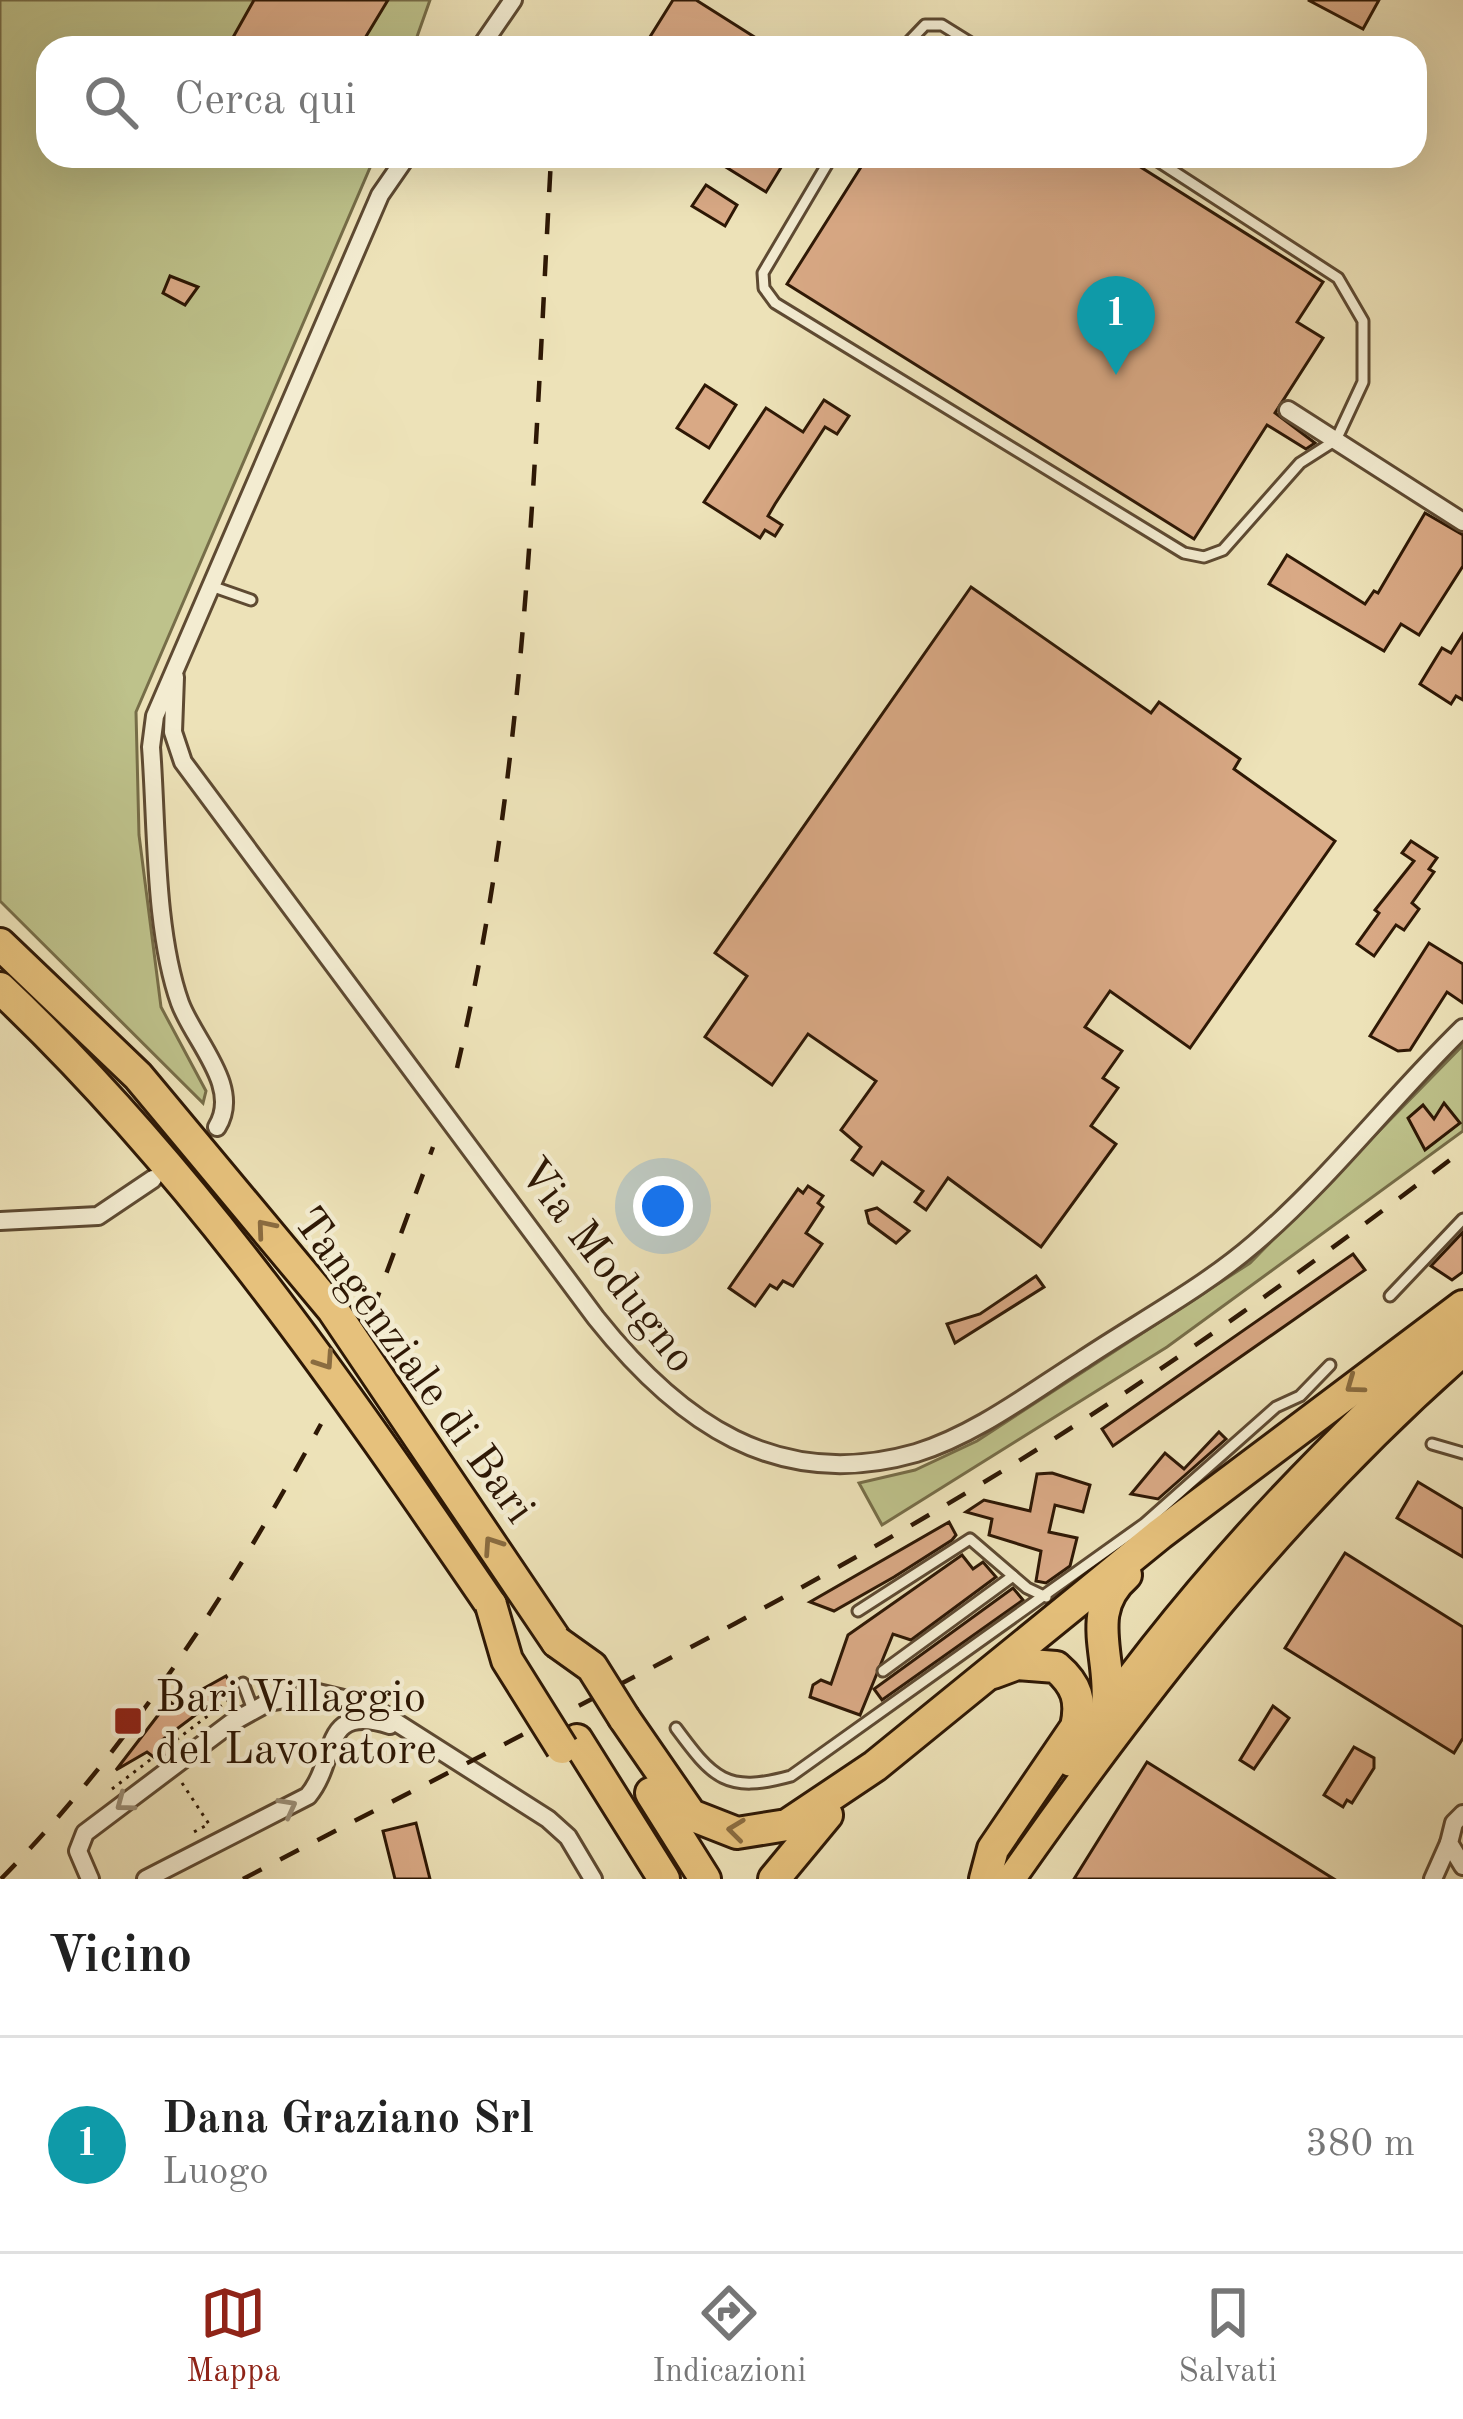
<!DOCTYPE html>
<html lang="it">
<head>
<meta charset="utf-8">
<style>
	body { margin:0; font-family:"Old Standard TT",serif; background:#f2f2f2; color:#222 }
	.you { position:absolute; left:663px; top:1206px; width:42px; height:42px; margin:-30px; border:9px solid #fff; border-radius:50%; background:#1a73e8; box-shadow:0 0 0 18px #1a73e833 }
	.badge { display:grid; place-items:center; width:78px; height:78px; border-radius:50%; background:#8f2418; color:#fff; font-size:39px; font-weight:700 }
	.pin { position:absolute; translate:-50% -99px; filter:drop-shadow(0 3px 6px #0008) }
	.pin::after { content:''; position:absolute; top:63px; width:42px; height:36px; background:inherit; clip-path:polygon(0 0,100% 0,50% 100%) }
	.list { margin:0; padding:0; list-style:none }
	h2 { display:flex; justify-content:space-between; align-items:center; height:156px; margin:0; padding:0 48px; font-size:51px }
	h2 small { font-size:39px; font-weight:400; color:#767676 }
	.list li { display:grid; grid-template-columns:78px 1fr auto; gap:36px; align-items:center; box-sizing:border-box; height:216px; padding:0 48px; border-top:3px solid #e0e0e0 }
	.list b { display:block; font-size:45px; white-space:nowrap }
	.list p { margin:0; font-size:39px; white-space:nowrap; color:#767676 }
	.list em { font-size:39px; font-style:normal; color:#767676 }
	.icon { flex:none; width:66px; height:66px; fill:none; stroke:currentColor; stroke-width:2; stroke-linecap:round; stroke-linejoin:round }
	.map { position:relative; flex:none; width:1463px; height:1879px; overflow:hidden }
	.search { position:absolute; background:#fff; box-shadow:0 12px 48px #0002; left:36px; right:36px; top:36px; height:132px; display:flex; align-items:center; gap:30px; box-sizing:border-box; padding:0 42px; border-radius:36px; color:#767676; font-size:45px }
	.sheet { height:372px; background:#fff }
	nav { display:flex; justify-content:space-around; align-items:center; box-sizing:border-box; height:168px; border-top:3px solid #e0e0e0; background:#fff; font-size:33px; color:#767676 }
	nav a { display:grid; justify-items:center; gap:6px }
	nav .on { color:#8f2418 }
	.map>svg:first-child { display:block }
</style>
</head>
<body>
<div class="map">
<svg width="1463" height="1879" viewBox="0 0 1463 1879">
	<rect width="100%" height="100%" fill="#ede2b8"/>
	<filter id="stains"><feTurbulence type="fractalNoise" baseFrequency=".00167" numOctaves="4"/><feColorMatrix values="0 0 0 0 .2 0 0 0 0 .09 0 0 0 0 .02 0 0 0 .5 -.17"/></filter>
	<radialGradient id="worn" r=".72"><stop offset=".6" stop-color="#630" stop-opacity="0"/><stop offset="1" stop-color="#630" stop-opacity=".3"/></radialGradient>
	<!-- green -->
	<g fill="#bec28b" stroke="#766d48" stroke-width="3">
		<polygon points="0,0 430,0 413,48 48,48 48,156 375,156 136,712 139,835 161,1007 206,1091 203,1103 0,901"/>
		<polygon points="1463,1045 1463,1131 1167,1347 882,1525 859,1483 915,1470 977,1441 1250,1263"/>
	</g>
	<!-- building -->
	<g fill="#d9a985" stroke="#2e1805" stroke-width="3">
		<polygon points="254,0 388,0 359,48 227,48"/>
		<polygon points="673,0 696,0 772,48 643,48"/>
		<polygon points="1308,0 1379,0 1363,29"/>
		<polygon points="708,156 788,156 766,192"/>
		<polygon points="868,156 1123,156 1323,282 1297,322 1323,338 1275,413 1315,443 1306,449 1267,425 1194,539 787,284"/>
		<polygon points="706,185 737,205 725,226 692,206"/>
		<polygon points="170,276 198,287 185,305 163,293"/>
		<polygon points="705,385 736,405 709,448 677,428"/>
		<polygon points="824,400 849,416 837,434 825,427 775,504 768,516 782,525 775,536 765,530 760,538 704,502 766,408 803,432"/>
		<polygon points="1425,513 1463,535 1463,566 1419,635 1401,624 1384,651 1269,584 1287,555 1365,604 1374,591 1378,593"/>
		<polygon points="971,587 1151,713 1159,702 1240,759 1234,769 1335,841 1190,1048 1110,991 1085,1027 1122,1051 1103,1078 1118,1088 1091,1126 1116,1144 1041,1247 948,1178 926,1210 915,1202 923,1191 882,1162 873,1175 852,1160 861,1147 841,1130 876,1081 808,1034 772,1085 705,1037 747,976 715,953"/>
		<polygon points="1463,634 1463,700 1456,696 1451,704 1420,684 1442,648 1451,653"/>
		<polygon points="1411,841 1437,858 1429,869 1434,872 1412,903 1419,909 1404,930 1396,925 1374,956 1357,944 1379,913 1375,910 1414,861 1402,853"/>
		<polygon points="1429,943 1463,964 1463,1003 1447,992 1410,1050 1398,1051 1370,1036"/>
		<polygon points="1444,1103 1460,1123 1425,1150 1408,1118 1423,1105 1434,1119"/>
		<polygon points="808,1186 823,1196 818,1203 823,1207 806,1233 822,1244 793,1286 783,1281 777,1289 770,1285 755,1306 729,1288 798,1189 803,1193"/>
		<polygon points="877,1208 909,1231 896,1243 869,1223 866,1211"/>
		<polygon points="1463,1232 1463,1272 1452,1280 1431,1266"/>
		<polygon points="1353,1254 1365,1270 1113,1446 1102,1429"/>
		<polygon points="1036,1276 1044,1287 955,1343 947,1324 980,1314"/>
		<polygon points="1219,1432 1226,1439 1158,1499 1131,1494 1165,1453 1184,1469"/>
		<polygon points="1052,1473 1090,1485 1083,1512 1055,1505 1049,1532 1077,1538 1070,1566 1046,1583 1036,1581 1041,1551 989,1535 992,1519 966,1512 984,1500 1030,1511 1037,1474"/>
		<polygon points="1418,1482 1463,1509 1463,1557 1397,1518"/>
		<polygon points="949,1522 956,1535 952,1540 894,1577 834,1611 810,1602"/>
		<polygon points="1345,1553 1463,1627 1463,1738 1454,1753 1285,1648"/>
		<polygon points="962,1555 973,1569 983,1562 996,1577 911,1640 893,1634 860,1715 810,1697 813,1685 821,1680 831,1684 848,1635"/>
		<polygon points="1013,1588 1023,1600 882,1700 874,1689"/>
		<polygon points="226,1676 233,1687 162,1740 174,1749 159,1761 147,1752 116,1770 169,1701 174,1705"/>
		<polygon points="1273,1706 1289,1718 1254,1769 1240,1760"/>
		<polygon points="1354,1747 1374,1758 1374,1768 1352,1803 1347,1800 1343,1807 1324,1795"/>
		<polygon points="1147,1762 1334,1879 1074,1879"/>
		<polygon points="416,1823 430,1879 395,1879 383,1831"/>
	</g>
	<g fill="none" stroke-linecap="round" stroke-linejoin="round">
		<defs>
			<g id="lane">
				<polyline points="903,48 925,25 942,25 979,48"/>
				<polyline points="832,156 763,273 764,288 775,303 1184,553 1204,557 1223,550 1300,463 1336,440 1363,382 1363,321 1338,278 1150,156"/>
				<polyline points="211,586 251,600"/>
				<polyline points="1390,1296 1463,1219"/>
				<polyline points="1432,1444 1463,1453"/>
				<polyline points="858,1611 970,1539 1027,1588 1046,1597"/>
				<polyline points="883,1671 1013,1576"/>
				<polyline points="243,1683 253,1710"/>
				<path d="M 676,1728 C 713,1778 726,1794 791,1776 L 1144,1524 L 1276,1407 L 1300,1396 L 1330,1365"/>
			</g>
			<g id="street">
				<polyline points="480,48 513,0"/>
				<polyline points="1288,410 1463,522"/>
				<path d="M 175,677 L 173,732 L 183,762 L 596,1318 C 678,1421 776,1493 916,1453 C 975,1435 1030,1393 1082,1360 C 1139,1322 1203,1288 1255,1243 C 1330,1179 1392,1097 1463,1028"/>
				<path d="M 217,1127 C 242,1087 194,1041 180,1003 C 154,930 157,825 151,747 L 155,716 L 380,195 L 407,156"/>
				<polyline points="0,1221 98,1216 153,1179"/>
				<polyline points="1463,1814 1454,1823 1449,1843 1463,1866"/>
				<polyline points="90,1879 78,1851 85,1833 231,1723 269,1702 318,1693 369,1705 548,1819 568,1837 593,1879"/>
				<path d="M 146,1879 L 308,1796 C 339,1759 319,1703 390,1725"/>
				<polyline points="1433,1879 1449,1843"/>
			</g>
			<g id="primary">
				<path d="M 1070,1762 C 1180,1599 1316,1454 1463,1324"/>
				<path d="M 1011,1879 C 1145,1688 1287,1506 1463,1352"/>
			</g>
			<g id="highway">
				<polyline points="0,944 138,1076 333,1310 557,1642"/>
				<path d="M 0,988 C 193,1170 342,1387 491,1605"/>
				<path d="M 1107,1706 C 1113,1658 1083,1612 1126,1575"/>
				<polyline points="624,1718 691,1815 737,1833 787,1825 875,1766 1160,1534 1463,1306"/>
				<polyline points="577,1740 664,1879"/>
				<polyline points="651,1793 705,1879"/>
				<polyline points="774,1879 827,1815"/>
				<path d="M 985,1879 L 993,1849 L 1076,1727 C 1082,1701 1077,1685 1056,1667 L 1017,1664 L 993,1673"/>
			</g>
		</defs>
		<!-- lane casing -->
		<use href="#lane" stroke="#5e4a32" stroke-width="15"/>
		<!-- street casing -->
		<use href="#street" stroke="#5e4a32" stroke-width="22"/>
		<!-- primary casing -->
		<use href="#primary" stroke="#2e1805" stroke-width="33"/>
		<!-- highway casing -->
		<use href="#highway" stroke="#2e1805" stroke-width="36"/>
		<!-- path -->
		<g stroke="#2e1805" stroke-width="3" stroke-dasharray="3 6" stroke-linecap="butt">
			<polyline points="182,1783 209,1824 190,1834"/>
			<polyline points="112,1789 235,1695"/>
		</g>
		<!-- lane -->
		<use href="#lane" stroke="#f3ecd1" stroke-width="9"/>
		<!-- street -->
		<use href="#street" stroke="#f3ecd1" stroke-width="16"/>
		<!-- primary -->
		<use href="#primary" stroke="#e6c17c" stroke-width="27"/>
		<!-- highway -->
		<use href="#highway" stroke="#e6c17c" stroke-width="30"/>
		<!-- rail -->
		<g stroke="#2e1805" stroke-width="4.5" stroke-dasharray="21 21" stroke-linecap="butt">
			<path d="M 457,1068 C 527,769 534,465 551,159"/>
			<polyline points="372,1312 433,1147"/>
			<path d="M 1,1879 C 132,1745 232,1588 321,1424"/>
			<path d="M 243,1879 C 486,1751 735,1632 971,1490 C 1143,1387 1304,1271 1463,1150"/>
		</g>
		<defs>
			<g id="highway-bridge">
				<polyline points="491,1605 507,1660 562,1748"/>
				<polyline points="557,1642 592,1667 624,1718"/>
			</g>
		</defs>
		<!-- highway-bridge casing -->
		<use href="#highway-bridge" stroke="#2e1805" stroke-width="36" stroke-linecap="butt"/>
		<!-- highway-bridge -->
		<use href="#highway-bridge" stroke="#e6c17c" stroke-width="30"/>
	</g>
	<!-- one-way arrows -->
	<defs><path id="oneway-chevron" d="M-2-3.5L2.5 0L-2 3.5" fill="none" stroke-width="1.6" stroke-linecap="round" stroke-linejoin="round" transform="scale(3)"/></defs>
	<g stroke="#8a6c40">
		<use href="#oneway-chevron" transform="translate(265 1228) rotate(-130)"/>
		<use href="#oneway-chevron" transform="translate(325 1361) rotate(56)"/>
		<use href="#oneway-chevron" transform="translate(1354 1385) rotate(144)"/>
		<use href="#oneway-chevron" transform="translate(492 1545) rotate(-124)"/>
		<use href="#oneway-chevron" transform="translate(736 1830) rotate(-173)"/>
	</g>
	<g stroke="#9a8d75">
		<use href="#oneway-chevron" transform="translate(124 1803) rotate(143)"/>
		<use href="#oneway-chevron" transform="translate(288 1807) rotate(-28)"/>
	</g>
	<!-- markers -->
	<rect fill="#8f2418" stroke="#f3ecd1" stroke-width="4.5" x="113" y="1706" width="30" height="30" rx="6"/>
	<g text-anchor="middle" stroke-width="9" stroke-linejoin="round" paint-order="stroke">
		<!-- street labels -->
		<g font-size="45" fill="#2e1805" stroke="#f3ecd1">
			<text transform="translate(609 1264) rotate(52)" y="16">Via Modugno</text>
			<text transform="translate(416 1364) rotate(54)" y="16">Tangenziale di Bari</text>
		</g>
		<!-- poi labels -->
		<g font-size="45" fill="#2e1805" stroke="#f3ecd1" text-anchor="start">
			<text x="155" y="1711">Bari Villaggio<tspan x="155" dy="52">del Lavoratore</tspan></text>
		</g>
	</g>
	<rect width="100%" height="100%" filter="url(#stains)"/>
	<rect width="100%" height="100%" fill="url(#worn)"/>
</svg>
<div class="you"></div>
<div class="pin badge" style="left:1116px;top:375px;background:#0f9aa8">1</div>
<div class="search"><svg class="icon" aria-label="search" viewBox="0 0 24 24"><circle cx="10" cy="10" r="6"/><path d="M15 15l6 6"/></svg>Cerca qui</div>
</div>
<section class="sheet">
<h2>Vicino<small></small></h2>
<ul class="list">
<li><span class="badge" style="background:#0f9aa8">1</span><div><b>Dana Graziano Srl</b><p>Luogo</p></div><em>380 m</em></li>
</ul>
</section>
<nav>
<a class="on"><svg class="icon" aria-label="map" viewBox="0 0 24 24"><path d="M3 6l6-2 6 2 6-2v14l-6 2-6-2-6 2zM9 4v14M15 6v14"/></svg>Mappa</a>
<a><svg class="icon" aria-label="directions" viewBox="0 0 24 24"><path d="M12 3l9 9-9 9-9-9zM9 14v-3h6M13 9l2 2-2 2"/></svg>Indicazioni</a>
<a><svg class="icon" aria-label="saved" viewBox="0 0 24 24"><path d="M7 4h10v16l-5-4-5 4z"/></svg>Salvati</a>
</nav>
</body>
</html>
